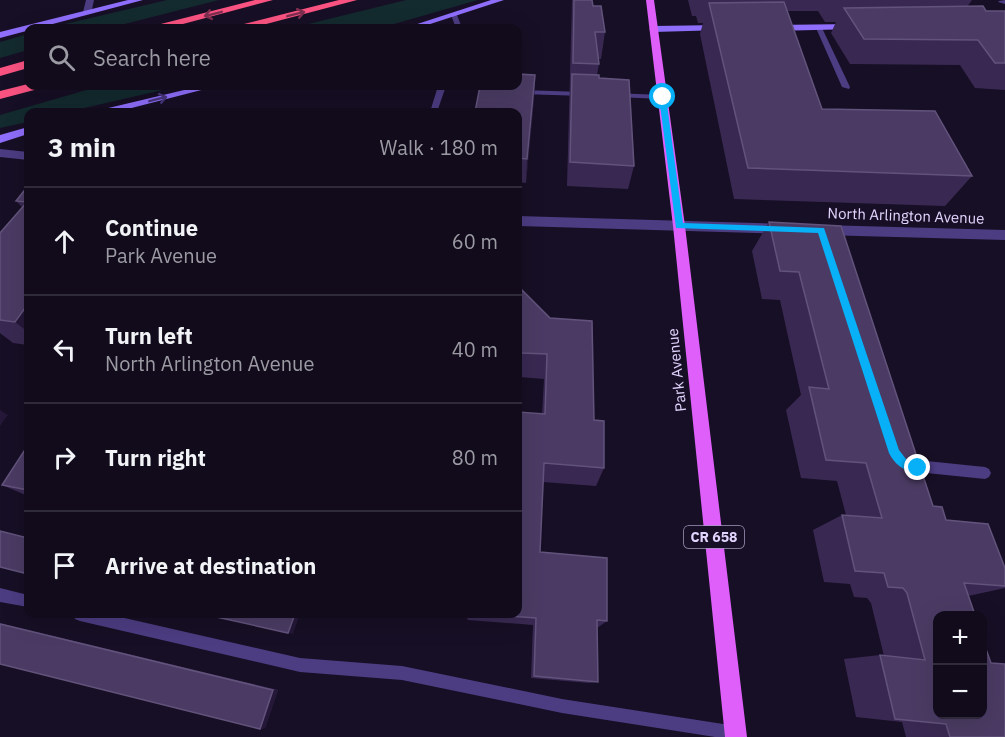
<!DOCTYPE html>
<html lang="en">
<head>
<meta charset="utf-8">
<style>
	body { margin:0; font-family:"IBM Plex Sans",sans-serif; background:#1e1929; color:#f1f3f6 }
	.controls { position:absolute; right:18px; bottom:18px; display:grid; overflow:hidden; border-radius:12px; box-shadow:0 6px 24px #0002 }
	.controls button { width:54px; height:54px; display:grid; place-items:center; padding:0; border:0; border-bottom:2px solid #302b3b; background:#110b1c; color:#f1f3f6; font:30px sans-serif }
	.stop { position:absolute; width:18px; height:18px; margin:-14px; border:4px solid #07b0f7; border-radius:50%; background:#fff }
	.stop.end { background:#07b0f7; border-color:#fff; box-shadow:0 2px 6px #0008 }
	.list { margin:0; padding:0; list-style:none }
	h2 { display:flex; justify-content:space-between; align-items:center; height:78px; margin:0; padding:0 24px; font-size:26px }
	h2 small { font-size:20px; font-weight:400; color:#9c9ba3 }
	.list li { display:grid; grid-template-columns:39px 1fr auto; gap:18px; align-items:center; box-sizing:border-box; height:108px; padding:0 24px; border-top:2px solid #302b3b }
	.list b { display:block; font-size:22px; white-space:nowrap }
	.list p { margin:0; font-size:20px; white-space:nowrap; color:#9c9ba3 }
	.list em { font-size:20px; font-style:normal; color:#9c9ba3 }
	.icon { flex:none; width:33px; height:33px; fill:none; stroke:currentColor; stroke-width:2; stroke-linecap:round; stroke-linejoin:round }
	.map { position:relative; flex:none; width:1005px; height:737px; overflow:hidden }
	.search { position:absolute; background:#110b1c; box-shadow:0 6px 24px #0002; left:24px; top:24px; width:498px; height:66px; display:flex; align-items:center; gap:15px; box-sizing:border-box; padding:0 21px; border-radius:12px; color:#9c9ba3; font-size:22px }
	.panel { position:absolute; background:#110b1c; box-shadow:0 6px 24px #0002; left:24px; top:108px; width:498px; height:510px; border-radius:12px }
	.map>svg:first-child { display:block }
</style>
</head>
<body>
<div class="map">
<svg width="1005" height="737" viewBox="0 0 1005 737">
	<rect width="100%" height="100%" fill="#170f25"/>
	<!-- green -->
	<g fill="#132a2e">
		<polygon points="167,0 219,0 109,28 48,28"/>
		<polygon points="406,0 478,0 380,28 292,28"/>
		<polygon points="28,34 28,50 0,58 0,42"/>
		<polygon points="100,86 180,86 67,112 28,112 28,122 0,128 0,115"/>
	</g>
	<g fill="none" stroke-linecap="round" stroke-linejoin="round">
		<!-- service -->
		<g fill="#4c3c82" fill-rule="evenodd">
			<polygon points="1005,0 1005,4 998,2 999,1"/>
			<polygon points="454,13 457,15 462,28 456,28 451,15"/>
			<polygon points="819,26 822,28 850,87 849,89 842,87 816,28"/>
			<polygon points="438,86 446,86 437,112 430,112"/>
			<polygon points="519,90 584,92 588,94 584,96 522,94 518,92"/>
			<polygon points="612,93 663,95 667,97 663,99 615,97 611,95"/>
			<polygon points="907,459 985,467 989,469 991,473 989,477 985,479 907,471 903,469 901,465 903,461"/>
			<polygon points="0,588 28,595 28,607 0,602"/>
			<polygon points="73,614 107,614 300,658 402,666 562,699 736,726 741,728 743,733 742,737 715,737 562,713 402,680 300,672 80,621 75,619"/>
		</g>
		<!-- tertiary -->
		<g fill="#4c3c82" fill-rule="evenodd">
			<polygon points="86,0 94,0 91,14 83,12"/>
			<polygon points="0,149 28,152 28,160 0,157"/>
			<polygon points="518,216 786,224 792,229 786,234 518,226"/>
			<polygon points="822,225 1005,230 1005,240 822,235 816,230"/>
		</g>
		<!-- secondary -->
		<g fill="#8e6efb" fill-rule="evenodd">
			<polygon points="128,0 143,0 0,38 0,32"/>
			<polygon points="491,0 504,0 418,28 405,28"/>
			<polygon points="852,24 855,25 855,29 774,31 769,28 774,25"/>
			<polygon points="720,25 725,28 723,30 654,32 649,29 654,26"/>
			<polygon points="201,86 217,86 116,112 99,112 100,110"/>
			<polygon points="28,127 28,134 0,143 0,135"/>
		</g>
		<!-- primary -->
		<polygon fill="#df5ffa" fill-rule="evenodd" points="646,0 654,0 685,226 747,737 725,737 673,226"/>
		<!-- motorway -->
		<g fill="#fa5382" fill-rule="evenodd">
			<polygon points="255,0 273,0 168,28 151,28 153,26"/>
			<polygon points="339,0 357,0 251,28 234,28 236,26"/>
			<polygon points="28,60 28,68 0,76 0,68"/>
			<polygon points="28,84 28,86 40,86 38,89 0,99 0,91"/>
		</g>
	</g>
	<!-- wall -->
	<g fill="#392952">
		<polygon points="572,0 592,0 593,6 605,32 601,59 598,59 599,64 597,75 599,78 634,166 628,189 567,186"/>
		<polygon points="688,0 972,0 967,7 986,11 1005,11 1005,90 975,88 960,65 850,64 831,33 836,22 825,22 818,11 787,11 822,109 972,176 945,206 734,199 700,34 703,23 698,23 696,16 692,16"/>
		<polygon points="535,75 534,99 526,183 518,182 518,112"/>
		<polygon points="28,186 28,345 13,343 0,333 0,233 22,207 16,201"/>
		<polygon points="769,222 841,226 933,506 946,520 1005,568 1005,588 968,596 1005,737 906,737 902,722 856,717 844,659 880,655 884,656 871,603 867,598 854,597 850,584 824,582 813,530 842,515 846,515 837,481 801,478 786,410 801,395 780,300 762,299 752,251"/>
		<polygon points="518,286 594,420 604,468 596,486 543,482 540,552 607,621 597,628 598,682 589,683 531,678 533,625 468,620 465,614 518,614 542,414 544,379 520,377 518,374"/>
		<polygon points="28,445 28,496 2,485"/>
		<polygon points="0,623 278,690 265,728 260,729 0,664"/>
	</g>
	<!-- shaded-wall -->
	<g fill="#241738">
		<polygon points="535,75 534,99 526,183 527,159"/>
		<polygon points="28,304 28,332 15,322"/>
		<polygon points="0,410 8,415 0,426"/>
		<polygon points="295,614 300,614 293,634 288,633"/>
		<polygon points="273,690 278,690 265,728 260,729"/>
	</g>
	<!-- building -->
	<g fill="#4b3b64" stroke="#62537c" stroke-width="1.5">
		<polygon points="574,0 592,0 593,6 601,6 605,32 595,32 599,64 573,63"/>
		<polygon points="784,2 822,109 935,111 972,176 748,168 709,3"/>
		<polygon points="983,6 986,11 1005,11 1005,63 995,63 978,40 864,39 844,8"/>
		<polygon points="518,74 535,75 527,159 518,158 518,112 475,112 480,86 518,86"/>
		<polygon points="572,74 599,75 599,78 629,80 634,166 570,162"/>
		<polygon points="28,186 28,253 27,255 28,255 28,304 15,322 0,320 0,233 27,202 16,201"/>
		<polygon points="769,222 841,226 933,506 942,507 946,520 988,524 1005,568 1005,586 964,583 975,615 938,615 938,714 982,714 982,638 991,663 1005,664 1005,737 950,737 946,724 895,719 880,655 925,660 907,593 903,588 888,587 884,573 855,571 842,515 882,518 866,463 826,460 809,387 829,389 799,272 780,271"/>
		<polygon points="518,286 550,318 592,321 594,420 604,421 604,468 544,463 540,552 607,558 607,621 597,620 598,682 534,676 536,618 482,614 518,614 518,412 545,414 547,354 522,353 518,348"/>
		<polygon points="28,445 28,490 2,485"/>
		<polygon points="0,531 28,538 28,574 0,567"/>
		<polygon points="203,614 295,614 288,633"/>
		<polygon points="0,624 273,690 260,729 0,664"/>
	</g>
	<!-- one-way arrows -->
	<defs><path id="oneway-shaft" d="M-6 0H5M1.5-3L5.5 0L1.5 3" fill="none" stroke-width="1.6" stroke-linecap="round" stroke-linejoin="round" transform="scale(1.5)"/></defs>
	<g stroke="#7d2e4f">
		<use href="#oneway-shaft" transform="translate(213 14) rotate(166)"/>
		<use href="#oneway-shaft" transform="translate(296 14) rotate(-14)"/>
	</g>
	<use stroke="#47357b" href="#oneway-shaft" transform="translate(158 99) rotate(-14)"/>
	<!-- route -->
	<path fill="#07b0f7" d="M 663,95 L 666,97 L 683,223 L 824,228 L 899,450 L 906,459 L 922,464 L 922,471 C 907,475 895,465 889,453 L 818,233 L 676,228 L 659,97 Z"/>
	<g text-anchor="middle" stroke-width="4.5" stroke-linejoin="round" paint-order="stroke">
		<!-- shield labels -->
		<rect fill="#170f25" stroke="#a499bd" stroke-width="1.5" x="684" y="526" width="60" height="22" rx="4.5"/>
		<g font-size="14" font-weight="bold" fill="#e1d4fe">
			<text x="714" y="542">CR 658</text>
		</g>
		<!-- street labels -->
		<g font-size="15" fill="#e1d4fe" stroke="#170f25">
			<text transform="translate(906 216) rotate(2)" y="5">North Arlington Avenue</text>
			<text transform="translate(677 370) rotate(-96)" y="5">Park Avenue</text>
		</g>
	</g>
</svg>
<div class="controls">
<button>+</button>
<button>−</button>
</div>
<div class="stop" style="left:663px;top:97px"></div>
<div class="stop end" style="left:918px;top:468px"></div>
<div class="search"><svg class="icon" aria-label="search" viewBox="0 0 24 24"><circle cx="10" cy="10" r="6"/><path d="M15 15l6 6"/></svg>Search here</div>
<section class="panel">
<h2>3 min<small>Walk · 180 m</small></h2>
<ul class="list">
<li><svg class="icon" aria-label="ahead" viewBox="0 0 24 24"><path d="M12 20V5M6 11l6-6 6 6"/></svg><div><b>Continue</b><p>Park Avenue</p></div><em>60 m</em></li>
<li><svg class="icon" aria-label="left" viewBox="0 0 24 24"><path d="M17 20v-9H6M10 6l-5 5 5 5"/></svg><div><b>Turn left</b><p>North Arlington Avenue</p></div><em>40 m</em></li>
<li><svg class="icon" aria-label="right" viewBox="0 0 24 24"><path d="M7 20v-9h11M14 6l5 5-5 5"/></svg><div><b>Turn right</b></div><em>80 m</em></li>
<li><svg class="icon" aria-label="arrive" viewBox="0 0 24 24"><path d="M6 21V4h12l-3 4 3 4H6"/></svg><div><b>Arrive at destination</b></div></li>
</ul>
</section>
</div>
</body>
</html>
